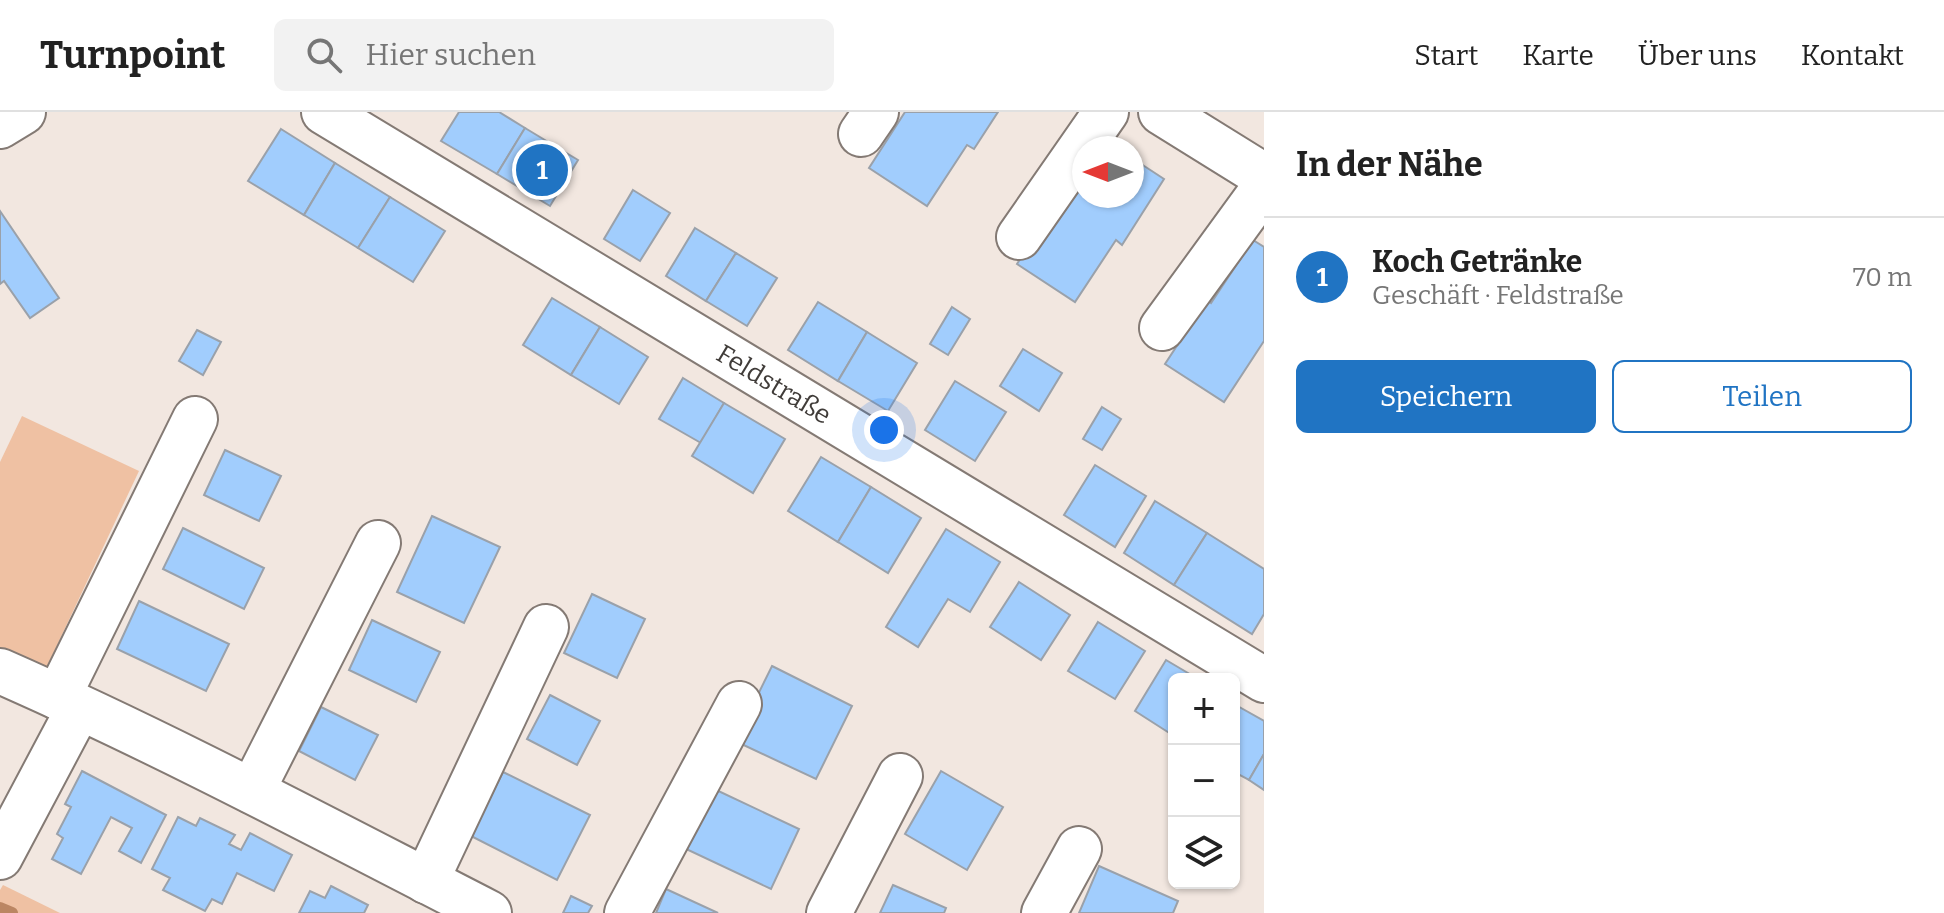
<!DOCTYPE html>
<html lang="de">
<head>
<meta charset="utf-8">
<style>
	body { margin:0; font-family:Bitter,serif; background:#f2f2f2; color:#222 }
	.controls { position:absolute; right:24px; bottom:24px; display:grid; overflow:hidden; border-radius:12px; box-shadow:0 2px 6px #0004 }
	.controls button { width:72px; height:72px; display:grid; place-items:center; padding:0; border:0; border-bottom:2px solid #e0e0e0; background:#fff; color:#222; font:40px sans-serif }
	.compass { position:absolute; left:1072px; top:24px; width:72px; height:72px; border-radius:50%; background:#fff; box-shadow:0 2px 6px #0004; rotate:270deg }
	.you { position:absolute; left:884px; top:318px; width:28px; height:28px; margin:-20px; border:6px solid #fff; border-radius:50%; background:#1a73e8; box-shadow:0 0 0 12px #1a73e833 }
	.badge { display:grid; place-items:center; width:52px; height:52px; border-radius:50%; background:#2074c3; color:#fff; font-size:26px; font-weight:700 }
	.pin { position:absolute; translate:-50% -50%; border:4px solid #fff; box-shadow:0 2px 8px #0006 }
	.list { margin:0; padding:0; list-style:none }
	h2 { display:flex; justify-content:space-between; align-items:center; height:104px; margin:0; padding:0 32px; font-size:34px }
	h2 small { font-size:26px; font-weight:400; color:#767676 }
	.list li { display:grid; grid-template-columns:52px 1fr auto; gap:24px; align-items:center; box-sizing:border-box; height:120px; padding:0 32px; border-top:2px solid #e0e0e0 }
	.list b { display:block; font-size:30px; white-space:nowrap }
	.list p { margin:0; font-size:26px; white-space:nowrap; color:#767676 }
	.list em { font-size:26px; font-style:normal; color:#767676 }
	.actions { display:flex; gap:16px; padding:24px 32px }
	.actions a { flex:1; padding:18px 0; border:2px solid #2074c3; border-radius:12px; text-align:center; font-size:28px; color:#2074c3 }
	.actions .main { background:#2074c3; color:#fff }
	.icon { flex:none; width:44px; height:44px; fill:none; stroke:currentColor; stroke-width:2; stroke-linecap:round; stroke-linejoin:round }
	.map { position:relative; flex:none; width:1264px; height:801px; overflow:hidden }
	header { display:flex; align-items:center; gap:48px; box-sizing:border-box; height:112px; padding:0 40px; background:#fff; border-bottom:2px solid #e0e0e0 }
	header strong { font-size:38px }
	nav { display:flex; gap:44px; margin-inline-start:auto; font-size:28px }
	.search { width:560px; height:72px; background:#f2f2f2; display:flex; align-items:center; gap:20px; box-sizing:border-box; padding:0 28px; border-radius:12px; color:#767676; font-size:30px }
	main { display:flex }
	aside { flex:1; background:#fff }
	.map>svg:first-child { display:block }
</style>
</head>
<body>
<header>
<strong>Turnpoint</strong>
<div class="search"><svg class="icon" aria-label="search" viewBox="0 0 24 24"><circle cx="10" cy="10" r="6"/><path d="M15 15l6 6"/></svg>Hier suchen</div>
<nav><a>Start</a><a>Karte</a><a>Über uns</a><a>Kontakt</a></nav>
</header>
<main>
<div class="map">
<svg width="1264" height="801" viewBox="0 0 1264 801">
	<rect width="100%" height="100%" fill="#f2e7e0"/>
	<!-- green -->
	<g fill="#efc1a3">
		<polygon points="22,304 139,359 45,559 0,537 0,350"/>
		<polygon points="3,773 60,801 0,801 0,778"/>
	</g>
	<g fill="none" stroke-linecap="round" stroke-linejoin="round">
		<!-- stream -->
		<polyline stroke="#bb8663" stroke-width="12" points="0,796 12,801"/>
	</g>
	<!-- building -->
	<g fill="#a1cdfd" stroke="#9aa1aa" stroke-width="2">
		<polygon points="459,0 499,0 525,16 497,62 441,29"/>
		<polygon points="905,0 998,0 974,37 967,33 927,94 869,56"/>
		<polygon points="525,16 578,48 550,94 497,62"/>
		<polygon points="281,17 335,51 304,103 248,69"/>
		<polygon points="1132,46 1164,67 1122,133 1116,128 1075,190 1017,152 1058,87 1084,59 1084,84 1132,84"/>
		<polygon points="335,51 390,85 358,136 304,103"/>
		<polygon points="633,78 670,101 640,149 604,127"/>
		<polygon points="390,85 445,119 413,170 358,136"/>
		<polygon points="0,99 59,186 30,206 4,169 0,172"/>
		<polygon points="695,116 736,141 706,189 666,164"/>
		<polygon points="1253,128 1264,135 1264,229 1224,290 1165,252 1207,188 1211,191"/>
		<polygon points="736,141 777,166 747,214 706,189"/>
		<polygon points="552,186 600,215 571,263 523,233"/>
		<polygon points="818,190 867,220 838,269 788,238"/>
		<polygon points="952,195 970,207 948,243 930,232"/>
		<polygon points="600,215 648,245 619,292 571,263"/>
		<polygon points="197,218 221,230 203,263 179,249"/>
		<polygon points="867,220 917,251 888,299 838,269"/>
		<polygon points="1023,237 1062,261 1039,299 1000,274"/>
		<polygon points="683,266 724,291 701,331 659,307"/>
		<polygon points="955,269 1006,300 975,349 925,318"/>
		<polygon points="724,291 785,327 753,381 692,344"/>
		<polygon points="1102,295 1121,307 1102,338 1083,327"/>
		<polygon points="225,338 281,364 259,409 204,383"/>
		<polygon points="821,345 871,375 838,430 788,399"/>
		<polygon points="1095,353 1146,384 1115,435 1064,403"/>
		<polygon points="871,375 921,406 888,461 838,430"/>
		<polygon points="1155,389 1207,421 1174,473 1124,441"/>
		<polygon points="432,404 500,435 464,511 397,480"/>
		<polygon points="183,416 264,456 244,497 163,457"/>
		<polygon points="946,417 1000,450 970,500 948,487 918,535 886,515"/>
		<polygon points="1207,421 1264,457 1264,502 1252,522 1174,473"/>
		<polygon points="1019,470 1070,503 1041,548 990,515"/>
		<polygon points="592,482 645,507 617,566 564,541"/>
		<polygon points="139,489 229,532 206,579 117,537"/>
		<polygon points="372,508 440,540 416,590 349,558"/>
		<polygon points="1098,510 1145,539 1115,587 1068,559"/>
		<polygon points="1166,548 1198,567 1174,567 1174,624 1135,599"/>
		<polygon points="772,554 852,594 816,667 735,629"/>
		<polygon points="550,583 600,609 577,653 527,627"/>
		<polygon points="1234,592 1264,609 1264,642 1249,668 1234,660"/>
		<polygon points="321,595 378,623 355,668 299,639"/>
		<polygon points="1264,642 1264,678 1249,668"/>
		<polygon points="82,659 166,703 141,751 119,739 132,716 111,705 81,762 52,747 63,726 57,722 71,695 65,692"/>
		<polygon points="941,659 1003,695 967,758 905,722"/>
		<polygon points="503,660 590,703 557,768 471,724"/>
		<polygon points="712,676 799,717 771,777 684,736"/>
		<polygon points="178,705 196,714 200,706 235,723 229,732 241,738 250,721 292,743 274,779 237,761 222,792 212,787 205,799 163,778 170,766 152,757"/>
		<polygon points="1099,754 1178,789 1173,801 1079,801"/>
		<polygon points="893,773 946,796 944,801 880,801"/>
		<polygon points="331,774 368,793 364,801 299,801 310,779 325,786"/>
		<polygon points="666,777 718,801 656,801"/>
		<polygon points="571,784 592,794 588,801 563,801"/>
	</g>
	<g fill="none" stroke-linecap="round" stroke-linejoin="round">
		<defs>
			<g id="minor">
				<polyline points="324,0 1264,568"/>
				<polyline points="1161,0 1264,64"/>
				<polyline points="0,14 23,0"/>
				<polyline points="861,22 876,0"/>
				<polyline points="1019,125 1106,0"/>
				<polyline points="1162,216 1264,76"/>
				<path d="M 0,559 C 166,632 327,718 489,801"/>
				<polyline points="58,585 195,307"/>
				<polyline points="252,679 378,431"/>
				<polyline points="0,745 79,596"/>
				<polyline points="426,769 546,515"/>
				<polyline points="627,801 739,592"/>
				<polyline points="829,801 900,664"/>
				<polyline points="1044,801 1079,737"/>
			</g>
		</defs>
		<!-- minor casing -->
		<use href="#minor" stroke="#847a74" stroke-width="48"/>
		<!-- minor -->
		<use href="#minor" stroke="#fff" stroke-width="44"/>
	</g>
	<g text-anchor="middle" stroke-width="6" stroke-linejoin="round" paint-order="stroke">
		<!-- street labels -->
		<g font-size="26" fill="#403c39" stroke="#fff">
			<text transform="translate(774 272) rotate(31)" y="9">Feldstraße</text>
		</g>
	</g>
</svg>
<div class="controls">
<button>+</button>
<button>−</button>
<button><svg class="icon" aria-label="layers" viewBox="0 0 24 24"><path d="M12 4l9 5-9 5-9-5zM3 14l9 5 9-5"/></svg></button>
</div>
<svg class="compass" viewBox="-18 -18 36 36"><path d="M0-13l5 13h-10z" fill="#e53935"/><path d="M0 13l5-13h-10z" fill="#767676"/></svg>
<div class="you"></div>
<div class="pin badge" style="left:542px;top:58px">1</div>
</div>
<aside>
<h2>In der Nähe<small></small></h2>
<ul class="list">
<li><span class="badge">1</span><div><b>Koch Getränke</b><p>Geschäft · Feldstraße</p></div><em>70 m</em></li>
</ul>
<div class="actions"><a class="main">Speichern</a><a>Teilen</a></div>
</aside>
</main>
</body>
</html>
